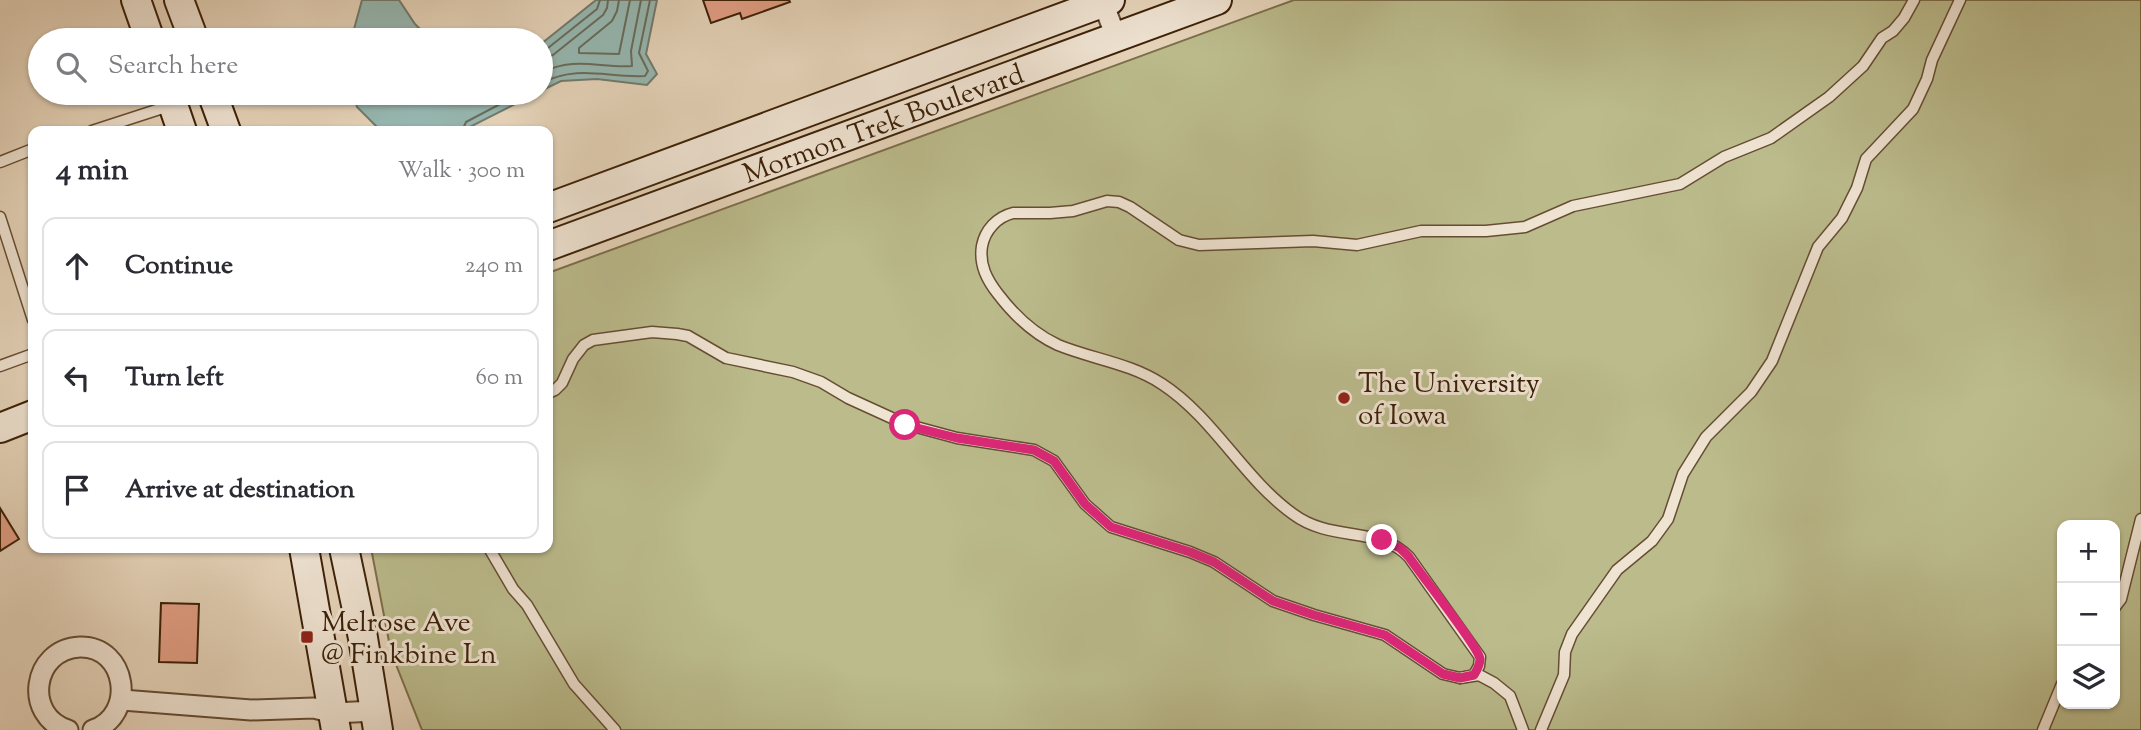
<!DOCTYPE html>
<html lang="en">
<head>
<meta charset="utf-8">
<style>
	body { margin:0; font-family:"Sorts Mill Goudy",serif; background:#f2f2f3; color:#2b2b33 }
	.controls { position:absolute; right:21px; bottom:21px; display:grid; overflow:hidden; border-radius:14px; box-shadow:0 2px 5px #0004 }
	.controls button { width:63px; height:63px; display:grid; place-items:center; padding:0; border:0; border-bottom:2px solid #e1e1e2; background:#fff; color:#2b2b33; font:35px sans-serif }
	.stop { position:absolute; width:21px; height:21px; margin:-16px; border:5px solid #db2777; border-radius:50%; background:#fff }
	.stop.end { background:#db2777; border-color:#fff; box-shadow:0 2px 7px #0008 }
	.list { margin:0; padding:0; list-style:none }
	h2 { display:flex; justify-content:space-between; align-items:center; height:91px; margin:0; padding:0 28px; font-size:30px }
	h2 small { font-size:23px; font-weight:400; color:#7c7c81 }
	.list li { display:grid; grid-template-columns:46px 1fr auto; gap:21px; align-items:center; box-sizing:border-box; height:98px; margin:0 14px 14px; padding:0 14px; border:2px solid #e1e1e2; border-radius:14px }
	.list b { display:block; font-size:26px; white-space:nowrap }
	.list em { font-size:23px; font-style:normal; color:#7c7c81 }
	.icon { flex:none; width:38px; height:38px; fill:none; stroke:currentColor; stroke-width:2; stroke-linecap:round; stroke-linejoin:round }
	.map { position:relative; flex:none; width:2141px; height:730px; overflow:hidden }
	.search { position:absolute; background:#fff; box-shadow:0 2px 5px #0004; left:28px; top:28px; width:525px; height:77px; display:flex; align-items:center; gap:18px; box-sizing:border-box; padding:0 24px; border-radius:38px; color:#7c7c81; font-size:26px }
	.panel { position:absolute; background:#fff; box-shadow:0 2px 5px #0004; left:28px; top:126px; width:525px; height:427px; border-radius:14px }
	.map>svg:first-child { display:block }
</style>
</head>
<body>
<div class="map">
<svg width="2141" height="730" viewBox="0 0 2141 730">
	<rect width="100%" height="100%" fill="#e6d4ba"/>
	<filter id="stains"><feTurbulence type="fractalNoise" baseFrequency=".00286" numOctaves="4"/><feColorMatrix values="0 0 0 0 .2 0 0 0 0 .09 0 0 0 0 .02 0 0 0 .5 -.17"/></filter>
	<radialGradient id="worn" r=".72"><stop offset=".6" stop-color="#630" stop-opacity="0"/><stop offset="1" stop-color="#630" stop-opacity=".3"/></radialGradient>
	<!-- green -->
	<path fill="#bbbb8c" stroke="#7c6e4a" stroke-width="2" fill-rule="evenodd" d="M 1294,0 L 2141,0 L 2141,730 L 422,730 L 391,652 L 371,548 L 548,548 L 548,273 ZM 2062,525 L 2115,525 L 2115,704 L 2062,704 Z"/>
	<!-- water -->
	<g fill="#96b8b2" stroke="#727b6e" stroke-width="2">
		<polygon points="362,0 399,0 415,24 431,40 351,40"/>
		<polygon points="596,0 657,0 646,54 657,74 647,85 597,79 561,81 541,91 541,44"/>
		<polygon points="353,93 537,93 462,131 381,131 357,107"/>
	</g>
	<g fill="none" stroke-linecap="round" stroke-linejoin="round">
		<!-- shore -->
		<g stroke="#696c5c" stroke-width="2">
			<polyline points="619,0 617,11 612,21 579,48 579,53 619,54 630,0"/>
			<polyline points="541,49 548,48 597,9 600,0"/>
			<polyline points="541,58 553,55 603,15 607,8 608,0"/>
			<path d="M 541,73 C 575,56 598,68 632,66 L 631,51 L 641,0"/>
			<path d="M 541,83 C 580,64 606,78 645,76 L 648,71 L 639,53 L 650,0"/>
			<polyline points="462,131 466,122 521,93"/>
		</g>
	</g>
	<!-- building -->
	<g fill="#e39f85" stroke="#3c2007" stroke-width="2">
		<polygon points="703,0 789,0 790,2 742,19 740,13 711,23"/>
		<polygon points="0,508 19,539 0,551"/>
		<polygon points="161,603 199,604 197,663 159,662"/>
	</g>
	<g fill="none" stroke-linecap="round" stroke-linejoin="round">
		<defs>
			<g id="service">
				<polyline points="92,131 172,105"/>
				<polyline points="0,162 33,149"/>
				<polyline points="0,217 33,320"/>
				<polyline points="0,366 33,354"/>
				<polyline points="548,393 555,390 562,383 573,359 584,345 593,340 652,332 677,334 688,336 726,358 793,372 821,382 848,398 905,424 957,438 1034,450 1054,461 1085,504 1111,527 1190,552 1214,562 1273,601 1314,615 1385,635 1443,674 1460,678 1479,675 1494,683 1510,696 1523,730"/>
				<polyline points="489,548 513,589 527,605 574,684 615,730"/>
				<polyline points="2115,607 2121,599 2141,519"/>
				<path d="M 1460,678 L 1474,675 L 1479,666 L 1480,657 L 1409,557 C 1378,525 1332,543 1293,514 C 1243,478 1214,418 1162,384 C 1130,363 1092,359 1058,345 C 1034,334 1014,315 998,294 C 987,280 979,265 982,246 C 985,230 997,217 1013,213 L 1050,213 L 1073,211 L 1107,201 L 1119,202 L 1130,207 L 1179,240 L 1199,245 L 1313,241 L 1357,245 L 1421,231 L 1486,231 L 1525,227 L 1573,206 L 1680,184 L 1724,157 L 1771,138 L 1829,97 L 1863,66 L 1882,38 L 1893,31 L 1904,18 L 1914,0"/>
				<polyline points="1541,730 1564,675 1565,652 1572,634 1617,570 1652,541 1668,519 1683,474 1706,437 1751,392 1772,361 1818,247 1842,218 1857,188 1866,159 1913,109 1927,79 1932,60 1960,0"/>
				<polyline points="2043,730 2062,684"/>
			</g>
			<g id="minor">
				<polyline points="1102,0 1116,37"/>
				<polyline points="122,700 251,710 314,708 334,713 375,711"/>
				<path d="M 68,730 C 23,716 32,649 80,647 C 127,646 137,715 93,730"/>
			</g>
			<g id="secondary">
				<polyline points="136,0 150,40"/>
				<polyline points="179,0 194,40"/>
				<polyline points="169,93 182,131"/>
				<polyline points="212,93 226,131"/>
				<polyline points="548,208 1110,0"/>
				<path id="s1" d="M 548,246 L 1217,0"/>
				<polyline points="0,428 33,415"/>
				<polyline points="304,548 336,730"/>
				<polyline points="344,548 363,638 378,730"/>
			</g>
		</defs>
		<!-- service casing -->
		<use href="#service" stroke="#664d34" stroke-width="13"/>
		<!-- minor casing -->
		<use href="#minor" stroke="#664d34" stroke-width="23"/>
		<!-- secondary casing -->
		<use href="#secondary" stroke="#3c2007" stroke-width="32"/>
		<!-- service -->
		<use href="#service" stroke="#efe3d2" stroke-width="10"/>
		<!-- minor -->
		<use href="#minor" stroke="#efe3d2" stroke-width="19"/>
		<!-- secondary -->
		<use href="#secondary" stroke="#efe3d2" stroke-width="28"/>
	</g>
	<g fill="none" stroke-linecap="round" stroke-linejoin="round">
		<!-- route -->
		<path stroke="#db2777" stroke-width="9" d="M 905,425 L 957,438 L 1034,450 L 1054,461 L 1085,504 L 1111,527 L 1190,552 L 1214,562 L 1273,601 L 1314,615 L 1385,635 L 1443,674 L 1460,678 L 1474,675 C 1477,670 1480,665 1480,659 C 1478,646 1421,575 1409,557 L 1400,548 L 1382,540"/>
	</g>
	<!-- markers -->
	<g fill="#8f2418" stroke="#efe3d2" stroke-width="2.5">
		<circle cx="1344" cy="398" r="7"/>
		<rect x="300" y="630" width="14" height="14" rx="3.5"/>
	</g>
	<g text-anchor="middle" stroke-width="6" stroke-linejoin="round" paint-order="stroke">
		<!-- street labels -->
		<g font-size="28" fill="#3c2007" stroke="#efe3d2">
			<text dy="10" stroke="none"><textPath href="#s1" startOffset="357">Mormon Trek Boulevard</textPath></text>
		</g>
		<!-- poi labels -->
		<g font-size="28" fill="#3c2007" stroke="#efe3d2" text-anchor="start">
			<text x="1358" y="392">The University<tspan x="1358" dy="32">of Iowa</tspan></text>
			<text x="321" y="631">Melrose Ave<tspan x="321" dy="32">@ Finkbine Ln</tspan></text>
		</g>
	</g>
	<rect width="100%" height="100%" filter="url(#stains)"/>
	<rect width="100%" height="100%" fill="url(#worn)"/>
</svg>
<div class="controls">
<button>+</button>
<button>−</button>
<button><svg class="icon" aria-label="layers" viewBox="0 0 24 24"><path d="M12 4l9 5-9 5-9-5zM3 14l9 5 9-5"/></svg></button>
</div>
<div class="stop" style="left:905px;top:425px"></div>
<div class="stop end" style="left:1382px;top:540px"></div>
<div class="search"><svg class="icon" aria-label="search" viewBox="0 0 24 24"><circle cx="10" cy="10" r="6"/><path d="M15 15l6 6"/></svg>Search here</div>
<section class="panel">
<h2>4 min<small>Walk · 300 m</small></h2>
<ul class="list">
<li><svg class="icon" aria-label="ahead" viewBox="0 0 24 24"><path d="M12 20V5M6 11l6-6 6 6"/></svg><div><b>Continue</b></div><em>240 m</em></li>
<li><svg class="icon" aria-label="left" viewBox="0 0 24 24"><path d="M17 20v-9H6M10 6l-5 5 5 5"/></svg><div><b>Turn left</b></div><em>60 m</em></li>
<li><svg class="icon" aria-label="arrive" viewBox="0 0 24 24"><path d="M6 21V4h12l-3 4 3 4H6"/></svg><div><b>Arrive at destination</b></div></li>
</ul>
</section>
</div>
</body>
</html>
